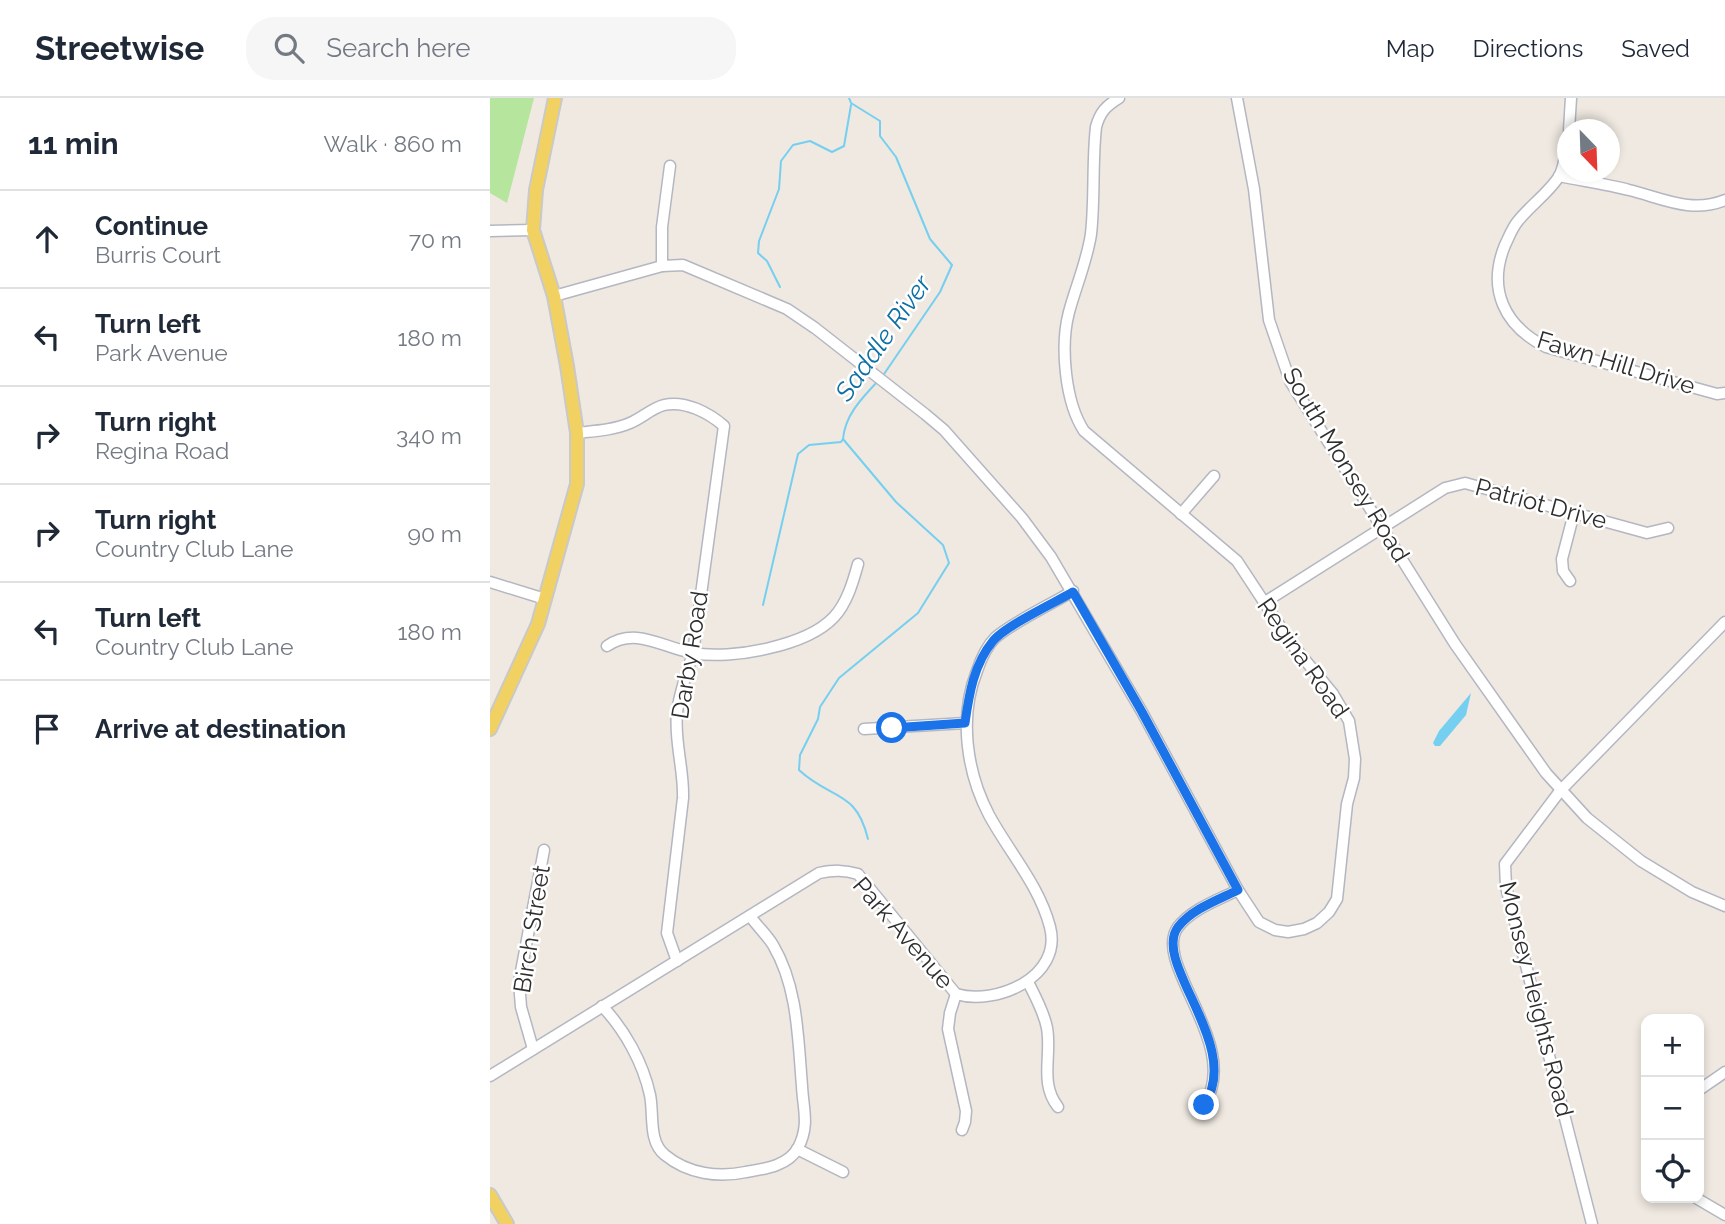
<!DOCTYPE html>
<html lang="en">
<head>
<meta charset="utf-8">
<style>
	body { margin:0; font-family:Raleway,sans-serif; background:#f6f6f7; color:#1f2937 }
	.controls { position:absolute; right:21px; bottom:21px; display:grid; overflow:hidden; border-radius:14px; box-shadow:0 4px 10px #0003 }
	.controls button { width:63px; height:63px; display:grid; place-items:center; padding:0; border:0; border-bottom:2px solid #e0e1e3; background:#fff; color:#1f2937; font:35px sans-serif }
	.compass { position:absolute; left:1067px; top:21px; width:63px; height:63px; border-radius:50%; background:#fff; box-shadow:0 4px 10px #0003; rotate:157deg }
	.stop { position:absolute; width:21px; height:21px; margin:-16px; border:5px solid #1a73e8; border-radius:50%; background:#fff }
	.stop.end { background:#1a73e8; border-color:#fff; box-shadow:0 2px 7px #0008 }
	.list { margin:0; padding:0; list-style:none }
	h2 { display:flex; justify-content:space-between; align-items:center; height:91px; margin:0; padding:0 28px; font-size:30px }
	h2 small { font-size:23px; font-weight:400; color:#747a83 }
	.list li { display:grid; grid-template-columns:46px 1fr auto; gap:21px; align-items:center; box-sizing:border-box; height:98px; padding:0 28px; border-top:2px solid #e0e1e3 }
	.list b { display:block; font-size:26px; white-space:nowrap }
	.list p { margin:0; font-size:23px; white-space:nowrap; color:#747a83 }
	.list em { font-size:23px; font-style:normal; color:#747a83 }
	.icon { flex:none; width:38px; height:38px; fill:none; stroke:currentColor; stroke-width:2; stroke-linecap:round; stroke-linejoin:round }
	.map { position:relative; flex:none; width:1235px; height:1126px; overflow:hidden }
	header { display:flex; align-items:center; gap:42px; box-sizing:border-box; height:98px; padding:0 35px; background:#fff; border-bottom:2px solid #e0e1e3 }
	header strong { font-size:33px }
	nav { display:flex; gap:38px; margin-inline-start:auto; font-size:24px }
	.search { width:490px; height:63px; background:#f6f6f7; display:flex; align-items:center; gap:18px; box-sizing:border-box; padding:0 24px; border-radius:28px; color:#747a83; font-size:26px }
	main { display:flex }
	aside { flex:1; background:#fff }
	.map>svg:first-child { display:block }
</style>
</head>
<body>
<header>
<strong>Streetwise</strong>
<div class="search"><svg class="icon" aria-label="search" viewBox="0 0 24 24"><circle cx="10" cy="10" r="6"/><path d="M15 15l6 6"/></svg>Search here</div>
<nav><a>Map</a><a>Directions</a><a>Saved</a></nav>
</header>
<main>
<aside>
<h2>11 min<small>Walk · 860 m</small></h2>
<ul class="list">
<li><svg class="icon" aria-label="ahead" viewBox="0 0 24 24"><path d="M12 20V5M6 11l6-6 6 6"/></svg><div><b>Continue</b><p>Burris Court</p></div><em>70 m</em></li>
<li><svg class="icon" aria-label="left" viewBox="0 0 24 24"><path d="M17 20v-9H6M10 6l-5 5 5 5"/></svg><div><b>Turn left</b><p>Park Avenue</p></div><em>180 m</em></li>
<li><svg class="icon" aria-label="right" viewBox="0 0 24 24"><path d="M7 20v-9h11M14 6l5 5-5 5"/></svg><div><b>Turn right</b><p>Regina Road</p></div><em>340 m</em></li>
<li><svg class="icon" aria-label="right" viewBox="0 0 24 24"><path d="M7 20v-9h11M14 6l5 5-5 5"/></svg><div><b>Turn right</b><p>Country Club Lane</p></div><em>90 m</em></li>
<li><svg class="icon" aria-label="left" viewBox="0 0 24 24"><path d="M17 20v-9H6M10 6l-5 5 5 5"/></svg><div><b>Turn left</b><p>Country Club Lane</p></div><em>180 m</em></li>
<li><svg class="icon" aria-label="arrive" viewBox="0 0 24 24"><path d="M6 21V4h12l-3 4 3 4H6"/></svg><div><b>Arrive at destination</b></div></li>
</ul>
</aside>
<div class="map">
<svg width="1235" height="1126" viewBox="0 0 1235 1126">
	<rect width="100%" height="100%" fill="#efe9e1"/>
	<!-- green -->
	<polygon fill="#b6e59e" points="0,0 44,0 17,105 0,95"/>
	<!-- water -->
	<polygon fill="#75cff0" points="981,595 976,617 950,648 945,648 943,645 949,633"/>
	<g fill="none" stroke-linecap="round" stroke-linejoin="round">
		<!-- stream -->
		<g stroke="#75cff0" stroke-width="2">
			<polyline points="359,0 361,5 390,23 390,38 406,59 440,141 462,167 450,194 392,279"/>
			<polyline points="290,189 277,163 268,155 269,143 289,91 291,63 303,47 320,43 342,54 354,48 361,7"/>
			<polyline points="273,507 308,356 319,347 351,344 353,341"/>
			<path d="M 378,741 C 366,691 341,702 309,672 L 310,657 L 328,621 L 330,609 L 349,580 L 428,515 L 459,465 L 453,447 L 406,404 L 353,341 C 355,317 372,300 388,283"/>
		</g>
		<defs>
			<g id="minor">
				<polyline points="747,0 764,91 779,222 800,283 965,546 1056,675 1097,720 1151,763 1202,794 1235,808"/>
				<polyline points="1079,32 1081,0"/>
				<path d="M 1078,38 C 1076,51 1075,70 1068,80 C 1057,96 1040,108 1028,123 C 1022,130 1019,139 1015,147 C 997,191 1014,228 1056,249 L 1227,296 L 1235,295"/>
				<path d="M 1069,78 C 1093,83 1117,86 1139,92 C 1172,100 1201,116 1235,102"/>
				<polyline points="0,133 43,132"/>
				<polyline points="172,168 172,129 180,68"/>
				<path d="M 64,198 L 172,168 L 193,167 L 297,211 L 325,230 L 435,316 L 454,332 L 532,420 L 561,459 L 652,614 L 748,792 L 769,824 L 785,832 L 798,834 L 814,831 L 827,825 L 839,814 L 847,801 L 857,706 L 864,680 L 865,661 L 859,623 L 843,596 L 801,545 L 747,463 L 594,333 C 575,304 570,248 579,214 C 586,188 597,163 601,136 C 605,100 602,64 606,29 C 610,14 616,8 629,0"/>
				<path d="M 87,335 C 105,333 124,332 140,325 C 152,320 162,310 174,307 C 195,302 219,315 234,328 L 203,555 C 197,575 189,595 187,615 C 184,643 194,671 193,700 L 177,835 L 187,863"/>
				<polyline points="691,416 724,378"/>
				<polyline points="1080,483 1073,473 1072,461 1084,415"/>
				<polyline points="0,484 55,501"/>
				<polyline points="775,504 955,390 975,385 1157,435 1178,430"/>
				<path d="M 117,548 C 146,528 173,550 203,555 C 241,562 317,548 344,519 C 357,505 363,484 368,466"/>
				<polyline points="374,631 475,625"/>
				<path d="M 538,884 C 545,898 554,914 557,930 C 562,958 549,985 568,1009"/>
				<polyline points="466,896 460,915 458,931 476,1013 475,1024 472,1032"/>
				<path d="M 112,908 C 135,932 153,965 160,997 C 164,1016 158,1044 175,1057 C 198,1076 229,1080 256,1074 C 274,1071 298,1068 308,1050 C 320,1027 313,1011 312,988 C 308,941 308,889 283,847 C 277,837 267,828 260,818"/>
				<polyline points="43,951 31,909 29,884 54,752"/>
				<path d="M 0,978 L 329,775 C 344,772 354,772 368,776 L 466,896 C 506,908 573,879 560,829 C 549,787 519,754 499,717 C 476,673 469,618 487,573 C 491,561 496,549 505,540 C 521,525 562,506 583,493"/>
				<polyline points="1209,992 1235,974"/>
				<path d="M 714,1007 C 753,947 661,865 688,829 C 702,811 728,802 748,792"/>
				<polyline points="307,1051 353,1074"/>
				<polyline points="1206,1100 1235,1117"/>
				<polyline points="1102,1126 1016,789 1015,766 1070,693 1235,524"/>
			</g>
			<g id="major">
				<polyline points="0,631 48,526 87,386 87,335 77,268 64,198 43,132 46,92 65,0"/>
				<polyline points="0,1097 17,1126"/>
			</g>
		</defs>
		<!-- minor casing -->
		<use href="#minor" stroke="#b4b7c1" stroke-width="13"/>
		<!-- major casing -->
		<use href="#major" stroke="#c9c9c9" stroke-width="16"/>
		<!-- minor -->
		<use href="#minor" stroke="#fff" stroke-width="10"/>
		<!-- major -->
		<use href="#major" stroke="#f2d163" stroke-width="12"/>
	</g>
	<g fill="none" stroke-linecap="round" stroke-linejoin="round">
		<!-- route -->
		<path stroke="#1a73e8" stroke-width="9" d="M 402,630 L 475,625 C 479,596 484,566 503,543 C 515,528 564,505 583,494 L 652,614 L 748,792 C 728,802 702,811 688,829 C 661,865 754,948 714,1007"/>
	</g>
	<g text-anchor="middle" stroke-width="5" stroke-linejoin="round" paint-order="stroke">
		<!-- street labels -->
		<g font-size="24" fill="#2e2e2e" stroke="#fff">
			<text transform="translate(1126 265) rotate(17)" y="8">Fawn Hill Drive</text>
			<text transform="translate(856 367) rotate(59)" y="8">South Monsey Road</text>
			<text transform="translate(1051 406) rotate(15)" y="8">Patriot Drive</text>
			<text transform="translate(200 557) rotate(-81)" y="8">Darby Road</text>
			<text transform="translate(813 560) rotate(55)" y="8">Regina Road</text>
			<text transform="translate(42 831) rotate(-81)" y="8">Birch Street</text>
			<text transform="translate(413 835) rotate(49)" y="8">Park Avenue</text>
			<text transform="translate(1046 901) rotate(76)" y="8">Monsey Heights Road</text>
		</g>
		<!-- water labels -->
		<g font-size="26" font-style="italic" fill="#0d6fa3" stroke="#fff">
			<text transform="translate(393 240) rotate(-55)" y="9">Saddle River</text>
		</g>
	</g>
</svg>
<div class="controls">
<button>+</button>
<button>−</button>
<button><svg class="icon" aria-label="locate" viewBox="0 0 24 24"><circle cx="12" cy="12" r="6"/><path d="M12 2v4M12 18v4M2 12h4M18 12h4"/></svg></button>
</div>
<svg class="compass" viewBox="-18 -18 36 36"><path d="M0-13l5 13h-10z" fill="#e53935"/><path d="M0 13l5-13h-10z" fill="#747a83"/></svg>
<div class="stop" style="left:402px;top:630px"></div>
<div class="stop end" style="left:714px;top:1007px"></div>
</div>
</main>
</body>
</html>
